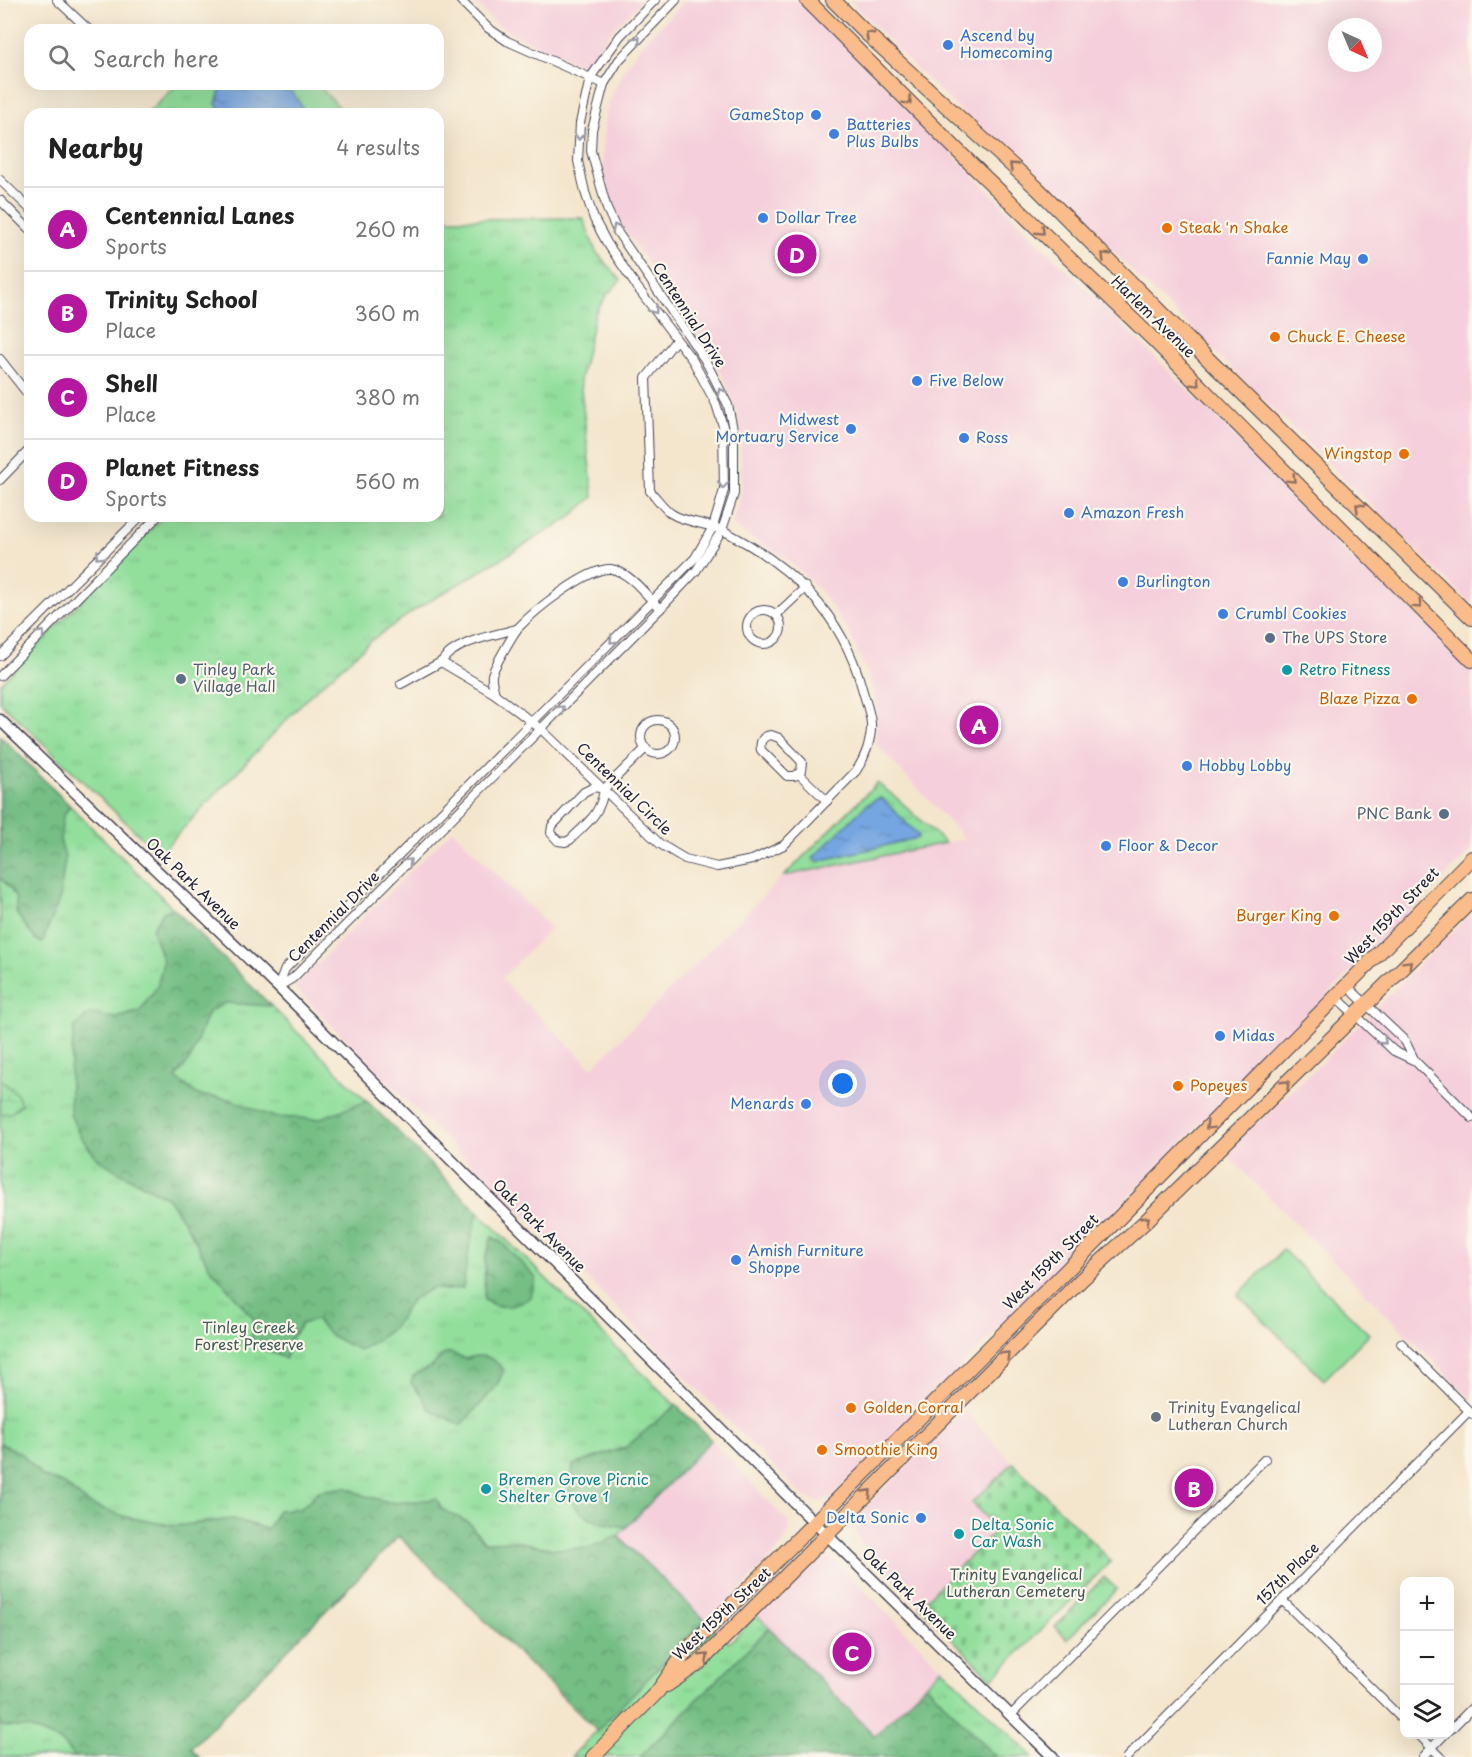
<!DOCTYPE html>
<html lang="en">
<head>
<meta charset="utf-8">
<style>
	body { margin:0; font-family:"Playpen Sans",sans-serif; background:#f6f6f6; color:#222 }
	.controls { position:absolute; right:18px; bottom:18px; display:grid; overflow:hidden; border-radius:12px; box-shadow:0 6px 24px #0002 }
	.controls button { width:54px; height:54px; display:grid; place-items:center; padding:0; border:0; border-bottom:2px solid #e0e0e0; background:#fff; color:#222; font:30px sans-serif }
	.compass { position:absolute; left:1328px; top:18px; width:54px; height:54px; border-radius:50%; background:#fff; box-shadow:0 6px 24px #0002; rotate:136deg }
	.you { position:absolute; left:843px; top:1084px; width:21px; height:21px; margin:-15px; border:4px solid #fff; border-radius:50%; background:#1a73e8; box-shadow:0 0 0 9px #1a73e833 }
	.badge { display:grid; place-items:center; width:39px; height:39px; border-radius:50%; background:#b5179e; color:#fff; font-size:20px; font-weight:700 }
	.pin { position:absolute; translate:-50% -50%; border:3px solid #fff; box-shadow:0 2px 6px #0006 }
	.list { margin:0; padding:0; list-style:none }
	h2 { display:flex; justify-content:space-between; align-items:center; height:78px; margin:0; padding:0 24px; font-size:26px }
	h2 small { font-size:20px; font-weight:400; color:#767676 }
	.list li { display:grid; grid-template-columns:39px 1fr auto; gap:18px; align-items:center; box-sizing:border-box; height:84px; padding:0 24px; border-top:2px solid #e0e0e0 }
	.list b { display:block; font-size:22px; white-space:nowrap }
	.list p { margin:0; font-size:20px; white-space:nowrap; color:#767676 }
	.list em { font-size:20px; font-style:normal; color:#767676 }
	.icon { flex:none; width:33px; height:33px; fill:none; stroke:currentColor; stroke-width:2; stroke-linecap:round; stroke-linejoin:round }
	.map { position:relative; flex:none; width:1472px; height:1757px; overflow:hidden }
	.search { position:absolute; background:#fff; box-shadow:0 6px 24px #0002; left:24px; top:24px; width:420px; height:66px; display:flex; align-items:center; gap:15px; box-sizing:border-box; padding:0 21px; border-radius:18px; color:#767676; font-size:22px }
	.panel { position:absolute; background:#fff; box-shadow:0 6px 24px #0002; left:24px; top:108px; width:420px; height:414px; border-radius:18px }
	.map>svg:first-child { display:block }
</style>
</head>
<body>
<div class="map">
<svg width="1472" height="1757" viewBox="0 0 1472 1757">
	<defs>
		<pattern id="grass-tufts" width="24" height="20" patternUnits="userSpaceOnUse" patternTransform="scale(1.5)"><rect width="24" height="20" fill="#92df9c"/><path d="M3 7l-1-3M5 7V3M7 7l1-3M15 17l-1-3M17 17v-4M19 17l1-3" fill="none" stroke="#7ebf87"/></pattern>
		<pattern id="forest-crowns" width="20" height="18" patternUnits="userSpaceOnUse" patternTransform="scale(1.5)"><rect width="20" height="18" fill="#75be84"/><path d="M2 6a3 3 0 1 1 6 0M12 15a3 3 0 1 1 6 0" fill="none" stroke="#609a6d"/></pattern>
		<pattern id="wetland-marsh" width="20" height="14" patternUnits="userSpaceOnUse" patternTransform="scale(1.5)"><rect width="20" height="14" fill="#92df9c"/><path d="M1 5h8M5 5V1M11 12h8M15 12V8" fill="none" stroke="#7ebf87"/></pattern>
		<pattern id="cemetery-stones" width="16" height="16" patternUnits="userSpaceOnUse" patternTransform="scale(1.5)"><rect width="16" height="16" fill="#92df9c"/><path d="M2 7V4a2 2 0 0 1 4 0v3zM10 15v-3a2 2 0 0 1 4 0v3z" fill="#7ebf87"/></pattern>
		<pattern id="water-ripples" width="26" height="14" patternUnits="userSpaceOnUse" patternTransform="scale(1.5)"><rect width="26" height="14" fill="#76a6e1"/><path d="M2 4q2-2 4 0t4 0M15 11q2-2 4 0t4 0" fill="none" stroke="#6087b8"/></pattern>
	</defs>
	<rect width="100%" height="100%" fill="#fbf7ec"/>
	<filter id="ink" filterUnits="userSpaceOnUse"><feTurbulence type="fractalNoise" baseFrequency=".0167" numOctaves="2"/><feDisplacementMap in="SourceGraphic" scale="12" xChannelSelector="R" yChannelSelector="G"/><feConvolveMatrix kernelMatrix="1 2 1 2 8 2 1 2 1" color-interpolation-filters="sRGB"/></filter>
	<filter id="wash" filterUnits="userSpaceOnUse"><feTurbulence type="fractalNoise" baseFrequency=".008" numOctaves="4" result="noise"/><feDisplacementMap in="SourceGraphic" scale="24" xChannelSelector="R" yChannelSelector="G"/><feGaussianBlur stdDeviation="1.35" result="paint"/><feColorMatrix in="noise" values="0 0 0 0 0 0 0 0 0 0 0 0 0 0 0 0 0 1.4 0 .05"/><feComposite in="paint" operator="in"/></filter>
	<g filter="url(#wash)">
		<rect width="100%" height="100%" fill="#f4e6cd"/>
		<!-- built -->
		<g fill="#f5cfdb" fill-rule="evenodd">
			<polygon points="472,0 642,0 607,36 591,63 585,67 511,33 494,22"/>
			<polygon points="686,0 799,0 916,116 1032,236 1256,457 1290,498 1352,560 1394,592 1472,669 1472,849 830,1499 823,1501 814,1501 803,1496 486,1176 484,1178 294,987 452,830 551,928 501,979 592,1068 783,876 965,839 876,744 876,711 869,677 848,630 819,589 785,558 738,530 733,525 733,520 740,499 741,455 738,414 722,374 687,319 624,229 612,207 604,182 602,146 607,107 623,71 641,45"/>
			<path d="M 850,0 L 1471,0 L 1472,605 L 1031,171 L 964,114 L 904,57 ZM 1337,27 L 1373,27 L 1373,63 L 1337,63 Z"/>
			<polygon points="1472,912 1472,1400 1224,1152 1312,1072"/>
			<polygon points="964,1410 1013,1463 972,1503 997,1529 920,1606 861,1542 855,1529 858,1514"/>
			<polygon points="711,1440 788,1522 789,1531 781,1547 708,1623 617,1536"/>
			<polygon points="826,1556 835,1561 942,1668 875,1736 757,1615 807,1564 815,1558"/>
		</g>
		<!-- grass -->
		<g fill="url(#grass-tufts)" stroke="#5a806c" stroke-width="1.5">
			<polygon points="178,84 317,84 346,114 147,114"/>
			<polygon points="438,209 448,219 583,218 596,252 621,280 606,296 595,314 580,380 593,497 568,519 418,608 372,640 311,694 159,854 0,702 0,684 164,516 438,516"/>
			<polygon points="0,736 478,1212 711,1440 618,1536 729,1643 757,1615 875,1736 942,1668 1033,1757 571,1757 597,1730 399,1536 191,1748 199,1757 0,1757"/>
			<polygon points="877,783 898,799 945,843 784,876"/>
			<polygon points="1104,1577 1117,1589 1067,1639 1055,1627"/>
		</g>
		<!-- forest -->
		<g fill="url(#forest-crowns)" stroke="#4c7060" stroke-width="1.5">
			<polygon points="0,736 70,806 63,816 60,840 65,857 60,898 42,943 35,939 16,913 16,899 10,888 0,878"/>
			<polygon points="173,908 271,1006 225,1003 208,1012 191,1057 176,1078 198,1095 229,1099 274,1117 318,1119 367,1101 478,1212 469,1248 463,1288 446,1290 432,1288 411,1300 395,1326 379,1339 359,1350 332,1337 316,1320 301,1324 289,1342 286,1359 251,1343 253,1318 208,1265 190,1231 168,1198 117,1171 96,1157 80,1136 70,1114 70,1072 74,1028 89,1014 116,1018 139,1012 157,987 163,962 152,928 163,912"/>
			<path d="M 492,1237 L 501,1242 L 536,1278 L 531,1297 C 515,1308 501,1310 484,1300 L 485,1259 Z"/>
			<path d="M 450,1353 L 466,1359 C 483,1352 492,1357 504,1370 L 496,1387 L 461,1425 L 429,1409 L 422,1396 L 411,1383 L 413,1376 L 432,1366 L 443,1355 Z"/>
			<path d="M 676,1405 L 711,1440 L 626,1527 C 608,1524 579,1520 571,1499 C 568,1491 572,1475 573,1465 L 626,1447 Z"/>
			<polygon points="0,1443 22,1454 43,1477 62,1483 91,1505 127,1517 174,1526 233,1519 267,1529 278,1510 300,1509 319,1491 345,1487 366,1496 394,1503 437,1499 441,1509 468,1522 485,1542 516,1541 553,1549 589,1548 617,1536 705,1620 597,1731 399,1536 191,1748 199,1757 75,1757 60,1741 29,1728 0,1726"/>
			<polygon points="769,1628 875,1736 926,1684 996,1757 640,1757"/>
		</g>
		<!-- wetland -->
		<polygon fill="url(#wetland-marsh)" stroke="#5a806c" stroke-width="1.5" points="0,1080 16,1093 21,1104 11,1113 0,1114"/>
		<!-- cemetery -->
		<polygon fill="url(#cemetery-stones)" stroke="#5a806c" stroke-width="1.5" points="1013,1463 1111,1561 992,1679 920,1606 997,1529 972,1503"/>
		<!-- pitch -->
		<polygon fill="#92df9c" stroke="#5a806c" stroke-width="1.5" points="1283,1250 1369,1334 1324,1380 1238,1295"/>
		<!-- water -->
		<g fill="url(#water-ripples)" stroke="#4c648e" stroke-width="1.5">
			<polygon points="222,84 287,84 307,114 222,114 216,104"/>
			<polygon points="879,798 883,799 918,835 918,838 819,861 815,860 813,858 867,804"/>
		</g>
	</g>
	<g filter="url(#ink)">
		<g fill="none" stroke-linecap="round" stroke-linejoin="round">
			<defs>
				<g id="minor">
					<polyline points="57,0 89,30"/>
					<polyline points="460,0 488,28 507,41 604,84"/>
					<polyline points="0,180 30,209"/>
					<polyline points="0,200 30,230"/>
					<polyline points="0,359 30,397"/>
					<polyline points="0,480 30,449"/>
					<path d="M 660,609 C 647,596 630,572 611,569 C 588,567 534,611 519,627 C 514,632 493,669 492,675 C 491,681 494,689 495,694 L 541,729 L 660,844 L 685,859 L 717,867 L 752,860 L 784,845 L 856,771 C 865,758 872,739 871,723 C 870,712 865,699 862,688 C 842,613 792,566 724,531 C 709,523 686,523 672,514 C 664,509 657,498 650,491 L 646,378 L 676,340"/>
					<circle cx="764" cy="627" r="17"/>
					<polyline points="776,615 806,587"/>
					<polyline points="0,656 141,516"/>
					<polyline points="0,676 158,516"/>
					<polyline points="401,684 441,662"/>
					<path d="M 495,694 L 441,662 C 456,641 492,636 516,629"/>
					<circle cx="658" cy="737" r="17"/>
					<path d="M 771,735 L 779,738 L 802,762 L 801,771 L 795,776 L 787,776 L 761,750 C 759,741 763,736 771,735 Z"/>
					<polyline points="799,774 827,801"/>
					<path d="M 594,787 L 604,789 C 601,814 587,823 570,840 L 565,842 L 558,841 L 551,833 L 552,826 L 584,792 Z"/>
					<polyline points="604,789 646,748"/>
					<polyline points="1347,986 1405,1041 1415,1061"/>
					<polyline points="278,987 293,978 660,609 696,571 722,530 734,494 734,434 728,405 705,360 618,233 607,209 591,151 592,130 604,84 619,60 676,0"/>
					<polyline points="278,987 285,969 695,558 713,527 724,490 723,426 716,404 693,361 637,287 607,243 594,219 585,192 578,161 580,123 590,78 620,36 655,0"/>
					<polyline points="1336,997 1394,1051 1415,1061 1472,1118"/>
					<polyline points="1401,1343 1472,1414"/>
					<polyline points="1282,1600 1404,1721"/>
					<polyline points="1011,1715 1265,1459"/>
					<polyline points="1450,1730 1472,1708"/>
					<polyline points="1418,1734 1441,1757"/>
					<polyline points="1127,1757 1469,1411"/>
					<polyline points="1423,1757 1445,1734"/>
				</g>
				<polyline id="tertiary" points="0,720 278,987 827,1535 1053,1757"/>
				<g id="primary">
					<polyline points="807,0 972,165 1155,341 1472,660"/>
					<polyline points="833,0 865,32 1038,189 1160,312 1472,618"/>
					<polyline points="667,1685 699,1663 1082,1279 1147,1220 1472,900"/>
					<polyline points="593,1757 658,1691 687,1650 1113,1224 1472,858"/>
				</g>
			</defs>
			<!-- minor casing -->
			<use href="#minor" stroke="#423f51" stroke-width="10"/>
			<!-- tertiary casing -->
			<use href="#tertiary" stroke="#423f51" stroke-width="13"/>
			<!-- primary casing -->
			<use href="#primary" stroke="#423f51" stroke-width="16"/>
			<!-- minor -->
			<use href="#minor" stroke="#fff" stroke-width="8"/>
			<!-- tertiary -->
			<use href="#tertiary" stroke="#fff" stroke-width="10"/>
			<!-- primary -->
			<use href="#primary" stroke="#f9bc8a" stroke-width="14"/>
		</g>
		<!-- one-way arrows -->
		<defs><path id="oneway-chevron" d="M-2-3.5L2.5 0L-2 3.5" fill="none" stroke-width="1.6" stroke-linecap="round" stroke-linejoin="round" transform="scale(1.5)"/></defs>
		<g stroke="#8e6f62">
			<use href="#oneway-chevron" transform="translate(869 35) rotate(-137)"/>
			<use href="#oneway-chevron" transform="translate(908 101) rotate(45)"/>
			<use href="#oneway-chevron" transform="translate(1013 166) rotate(-137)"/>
			<use href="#oneway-chevron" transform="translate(1041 231) rotate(44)"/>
			<use href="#oneway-chevron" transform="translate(1105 256) rotate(-135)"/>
			<use href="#oneway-chevron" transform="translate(1196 383) rotate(45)"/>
			<use href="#oneway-chevron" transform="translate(1292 479) rotate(45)"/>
			<use href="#oneway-chevron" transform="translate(1359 507) rotate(-136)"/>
			<use href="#oneway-chevron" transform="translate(1418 605) rotate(45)"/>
			<use href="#oneway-chevron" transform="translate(1408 964) rotate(-45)"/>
			<use href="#oneway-chevron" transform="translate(1286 1084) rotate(-44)"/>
			<use href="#oneway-chevron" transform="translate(1209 1126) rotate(135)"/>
			<use href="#oneway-chevron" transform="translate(1146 1220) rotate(-44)"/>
			<use href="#oneway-chevron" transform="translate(1006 1355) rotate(-45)"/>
			<use href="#oneway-chevron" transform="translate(868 1493) rotate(-46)"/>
			<use href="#oneway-chevron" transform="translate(705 1657) rotate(-44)"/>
		</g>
		<g stroke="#9c9ca7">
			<use href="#oneway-chevron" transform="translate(637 40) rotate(-47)"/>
			<use href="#oneway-chevron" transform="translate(579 136) rotate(93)"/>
			<use href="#oneway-chevron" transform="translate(616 228) rotate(-117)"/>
			<use href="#oneway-chevron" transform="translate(654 310) rotate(54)"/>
			<use href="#oneway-chevron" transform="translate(721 392) rotate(-118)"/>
			<use href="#oneway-chevron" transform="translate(723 485) rotate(95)"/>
			<use href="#oneway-chevron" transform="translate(99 556) rotate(136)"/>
			<use href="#oneway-chevron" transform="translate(41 634) rotate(-46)"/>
			<use href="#oneway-chevron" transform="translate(613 640) rotate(135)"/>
			<use href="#oneway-chevron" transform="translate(561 709) rotate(-45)"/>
			<use href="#oneway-chevron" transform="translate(408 862) rotate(-45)"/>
			<use href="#oneway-chevron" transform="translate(1383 1041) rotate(43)"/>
		</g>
	</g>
	<!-- markers -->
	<g fill="#3f7fe0" stroke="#fbf7ec" stroke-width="2">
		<circle cx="948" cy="45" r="6"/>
		<circle cx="816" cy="115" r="6"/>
		<circle cx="834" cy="134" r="6"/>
		<circle cx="763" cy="218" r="6"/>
		<circle cx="1363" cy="259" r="6"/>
		<circle cx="917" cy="381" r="6"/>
		<circle cx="851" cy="429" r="6"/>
		<circle cx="964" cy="438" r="6"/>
		<circle cx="1069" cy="513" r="6"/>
		<circle cx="1123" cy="582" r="6"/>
		<circle cx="1223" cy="614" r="6"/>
		<circle cx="1187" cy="766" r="6"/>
		<circle cx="1106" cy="846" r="6"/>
		<circle cx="1220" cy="1036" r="6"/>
		<circle cx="806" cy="1104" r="6"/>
		<circle cx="736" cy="1260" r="6"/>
		<circle cx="921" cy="1518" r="6"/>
	</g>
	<g fill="#e8710a" stroke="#fbf7ec" stroke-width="2">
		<circle cx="1167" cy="228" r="6"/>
		<circle cx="1275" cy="337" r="6"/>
		<circle cx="1404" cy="454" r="6"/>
		<circle cx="1412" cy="699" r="6"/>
		<circle cx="1334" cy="916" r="6"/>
		<circle cx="1178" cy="1086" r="6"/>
		<circle cx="851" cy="1408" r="6"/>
		<circle cx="822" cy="1450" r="6"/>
	</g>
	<g fill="#5c6f8a" stroke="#fbf7ec" stroke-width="2">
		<circle cx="1270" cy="638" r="6"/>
		<circle cx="181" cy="679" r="6"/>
		<circle cx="1444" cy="814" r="6"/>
	</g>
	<g fill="#0f9aa8" stroke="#fbf7ec" stroke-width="2">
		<circle cx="1287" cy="670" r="6"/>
		<circle cx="486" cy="1489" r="6"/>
		<circle cx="959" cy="1534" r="6"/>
	</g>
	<circle fill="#6b7280" stroke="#fbf7ec" stroke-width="2" cx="1156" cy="1417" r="6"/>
	<g text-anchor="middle" stroke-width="4.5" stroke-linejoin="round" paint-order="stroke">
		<!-- shop labels -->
		<g font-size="15" fill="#366cbe" stroke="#fbf7ec" text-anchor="start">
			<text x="960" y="41">Ascend by<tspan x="960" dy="17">Homecoming</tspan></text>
			<text x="804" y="120" text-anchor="end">GameStop</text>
			<text x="846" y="130">Batteries<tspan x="846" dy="17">Plus Bulbs</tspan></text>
			<text x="775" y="223">Dollar Tree</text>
			<text x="1351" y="264" text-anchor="end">Fannie May</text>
			<text x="929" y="386">Five Below</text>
			<text x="839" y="425" text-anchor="end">Midwest<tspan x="839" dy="17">Mortuary Service</tspan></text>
			<text x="976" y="443">Ross</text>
			<text x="1081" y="518">Amazon Fresh</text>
			<text x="1135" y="587">Burlington</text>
			<text x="1235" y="619">Crumbl Cookies</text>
			<text x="1199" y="771">Hobby Lobby</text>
			<text x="1118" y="851">Floor &amp; Decor</text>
			<text x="1232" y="1041">Midas</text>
			<text x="794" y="1109" text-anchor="end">Menards</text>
			<text x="748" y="1256">Amish Furniture<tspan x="748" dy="17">Shoppe</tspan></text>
			<text x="909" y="1523" text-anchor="end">Delta Sonic</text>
		</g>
		<!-- food labels -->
		<g font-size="15" fill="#c56008" stroke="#fbf7ec" text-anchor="start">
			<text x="1179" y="233">Steak 'n Shake</text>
			<text x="1287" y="342">Chuck E. Cheese</text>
			<text x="1392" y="459" text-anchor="end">Wingstop</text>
			<text x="1400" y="704" text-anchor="end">Blaze Pizza</text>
			<text x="1322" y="921" text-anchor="end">Burger King</text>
			<text x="1190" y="1091">Popeyes</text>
			<text x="863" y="1413">Golden Corral</text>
			<text x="834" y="1455">Smoothie King</text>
		</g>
		<!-- street labels -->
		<g font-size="15" fill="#22223b" stroke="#fbf7ec">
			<text transform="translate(689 315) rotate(57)" y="5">Centennial Drive</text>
			<text transform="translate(1153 317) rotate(44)" y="5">Harlem Avenue</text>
			<text transform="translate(624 789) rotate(44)" y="5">Centennial Circle</text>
			<text transform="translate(193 884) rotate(44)" y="5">Oak Park Avenue</text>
			<text transform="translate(1392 916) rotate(-46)" y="5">West 159th Street</text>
			<text transform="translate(334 917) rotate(-45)" y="5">Centennial Drive</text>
			<text transform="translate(539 1226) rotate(45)" y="5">Oak Park Avenue</text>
			<text transform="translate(1051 1262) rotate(-45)" y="5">West 159th Street</text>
			<text transform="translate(1288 1574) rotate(-45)" y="5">157th Place</text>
			<text transform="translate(909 1594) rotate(44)" y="5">Oak Park Avenue</text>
			<text transform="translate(722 1614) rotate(-43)" y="5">West 159th Street</text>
		</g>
		<!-- service labels -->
		<g font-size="15" fill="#4e5e75" stroke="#fbf7ec" text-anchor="start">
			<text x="1282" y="643">The UPS Store</text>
			<text x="193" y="675">Tinley Park<tspan x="193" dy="17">Village Hall</tspan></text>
			<text x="1432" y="819" text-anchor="end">PNC Bank</text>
		</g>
		<!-- culture labels -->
		<g font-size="15" fill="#0d838f" stroke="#fbf7ec" text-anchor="start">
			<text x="1299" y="675">Retro Fitness</text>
			<text x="498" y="1485">Bremen Grove Picnic<tspan x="498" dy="17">Shelter Grove 1</tspan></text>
			<text x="971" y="1530">Delta Sonic<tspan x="971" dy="17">Car Wash</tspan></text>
		</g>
		<!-- park labels -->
		<g font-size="15" fill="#445b58" stroke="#fbf7ec">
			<text x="249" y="1333">Tinley Creek<tspan x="249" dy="17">Forest Preserve</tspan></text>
			<text x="1016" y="1580">Trinity Evangelical<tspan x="1016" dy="17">Lutheran Cemetery</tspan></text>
		</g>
		<!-- worship labels -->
		<g font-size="15" fill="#5b616d" stroke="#fbf7ec" text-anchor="start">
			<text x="1168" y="1413">Trinity Evangelical<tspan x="1168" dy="17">Lutheran Church</tspan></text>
		</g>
	</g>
</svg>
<div class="controls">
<button>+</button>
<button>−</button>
<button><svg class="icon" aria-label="layers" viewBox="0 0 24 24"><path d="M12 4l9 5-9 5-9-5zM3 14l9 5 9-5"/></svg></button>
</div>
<svg class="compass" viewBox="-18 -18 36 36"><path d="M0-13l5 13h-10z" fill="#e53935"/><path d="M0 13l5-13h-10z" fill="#767676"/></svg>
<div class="you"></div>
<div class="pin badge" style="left:979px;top:725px">A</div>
<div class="pin badge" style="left:1194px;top:1488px">B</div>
<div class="pin badge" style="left:852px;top:1652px">C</div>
<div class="pin badge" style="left:797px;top:254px">D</div>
<div class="search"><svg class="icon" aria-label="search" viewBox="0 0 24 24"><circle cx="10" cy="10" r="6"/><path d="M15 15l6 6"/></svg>Search here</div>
<section class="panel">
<h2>Nearby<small>4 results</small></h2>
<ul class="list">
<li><span class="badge">A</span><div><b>Centennial Lanes</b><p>Sports</p></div><em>260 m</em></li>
<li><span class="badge">B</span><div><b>Trinity School</b><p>Place</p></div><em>360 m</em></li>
<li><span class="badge">C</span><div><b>Shell</b><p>Place</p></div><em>380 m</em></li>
<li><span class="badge">D</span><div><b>Planet Fitness</b><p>Sports</p></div><em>560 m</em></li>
</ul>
</section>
</div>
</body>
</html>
